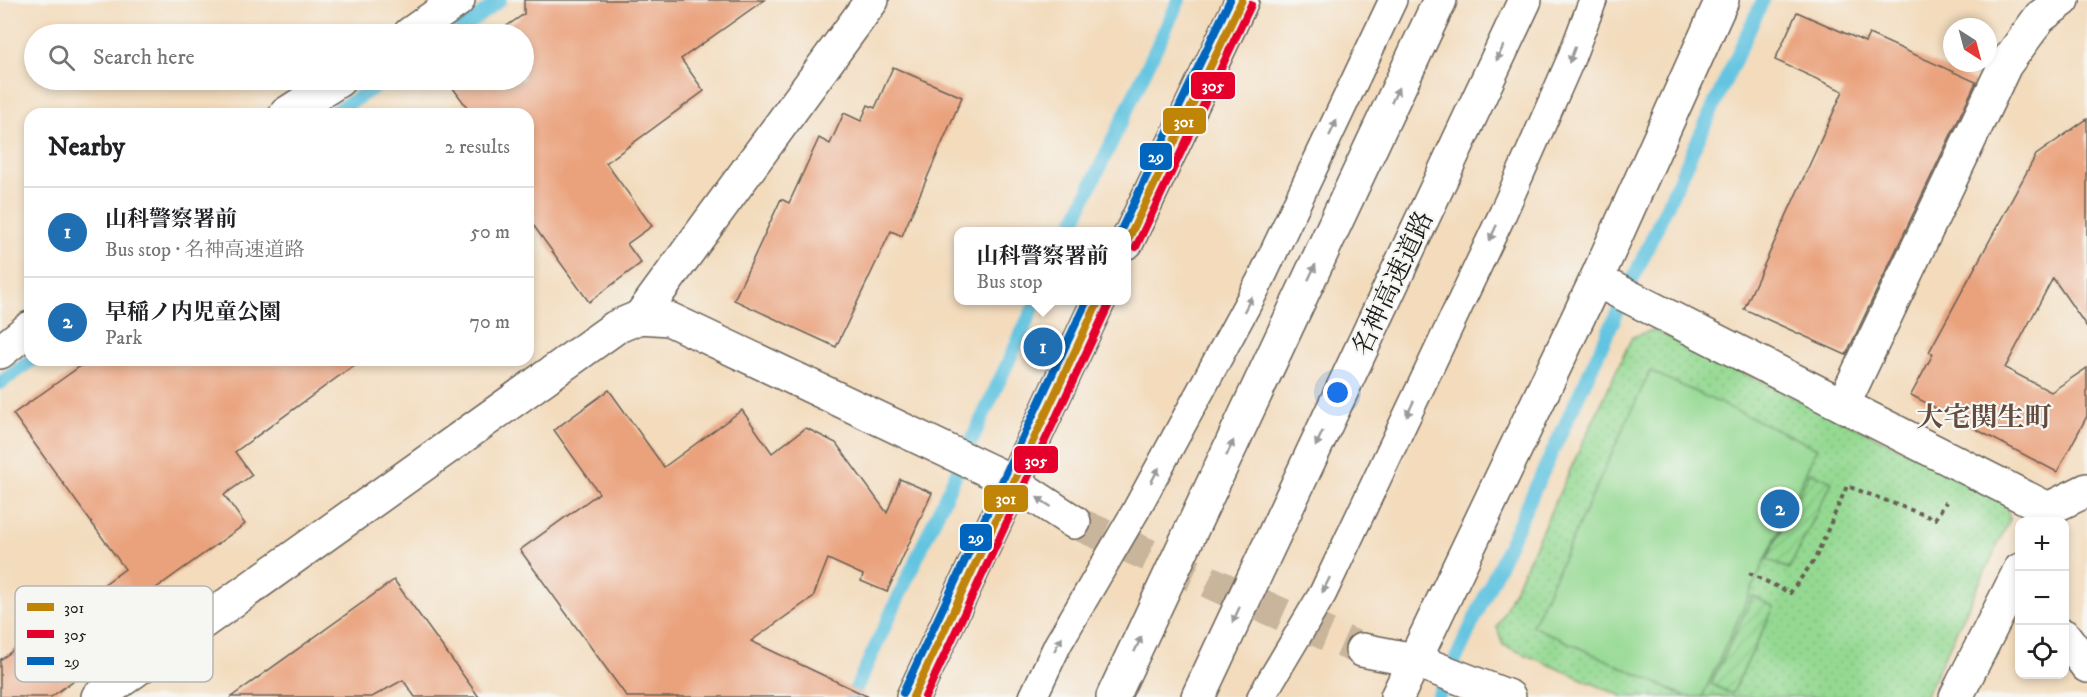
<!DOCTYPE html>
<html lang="en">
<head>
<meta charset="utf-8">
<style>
	body { margin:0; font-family:"IM FELL DW Pica","Noto Serif JP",serif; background:#f2f2f2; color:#202124 }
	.controls { position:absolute; right:18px; bottom:18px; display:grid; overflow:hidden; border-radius:12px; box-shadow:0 3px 9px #0003 }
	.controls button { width:54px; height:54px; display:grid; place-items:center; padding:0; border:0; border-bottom:2px solid #e0e0e0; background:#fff; color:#202124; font:30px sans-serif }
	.compass { position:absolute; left:1943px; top:18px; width:54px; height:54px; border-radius:50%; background:#fff; box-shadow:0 3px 9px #0003; rotate:144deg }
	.you { position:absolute; left:1338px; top:393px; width:21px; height:21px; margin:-15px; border:4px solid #fff; border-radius:50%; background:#1a73e8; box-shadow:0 0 0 9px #1a73e833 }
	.badge { display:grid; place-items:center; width:39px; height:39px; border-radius:50%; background:#1f6fb2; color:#fff; font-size:20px; font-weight:700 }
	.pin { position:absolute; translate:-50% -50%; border:3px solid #fff; box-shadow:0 2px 6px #0006 }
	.popup { position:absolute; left:954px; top:227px; width:177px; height:78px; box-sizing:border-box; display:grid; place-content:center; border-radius:12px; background:#fff; filter:drop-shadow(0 2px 4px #0005); font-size:20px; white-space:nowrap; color:#757577 }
	.popup b { font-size:22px; color:#202124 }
	.popup::after { content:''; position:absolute; left:50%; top:100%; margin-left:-12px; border:12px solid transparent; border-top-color:#fff }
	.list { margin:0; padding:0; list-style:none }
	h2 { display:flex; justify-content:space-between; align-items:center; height:78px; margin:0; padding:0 24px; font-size:26px }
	h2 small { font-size:20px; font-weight:400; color:#757577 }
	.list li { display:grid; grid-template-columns:39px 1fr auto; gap:18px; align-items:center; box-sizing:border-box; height:90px; padding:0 24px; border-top:2px solid #e0e0e0 }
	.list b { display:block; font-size:22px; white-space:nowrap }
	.list p { margin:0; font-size:20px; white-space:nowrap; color:#757577 }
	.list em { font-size:20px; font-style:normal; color:#757577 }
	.icon { flex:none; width:33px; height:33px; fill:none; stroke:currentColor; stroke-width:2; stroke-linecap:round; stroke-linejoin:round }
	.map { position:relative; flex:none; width:2087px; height:697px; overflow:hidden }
	.search { position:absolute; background:#fff; box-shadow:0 3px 9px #0003; left:24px; top:24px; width:510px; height:66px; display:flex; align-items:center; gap:15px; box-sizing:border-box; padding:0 21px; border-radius:33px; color:#757577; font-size:22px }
	.panel { position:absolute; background:#fff; box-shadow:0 3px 9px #0003; left:24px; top:108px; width:510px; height:258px; border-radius:18px }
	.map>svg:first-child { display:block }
</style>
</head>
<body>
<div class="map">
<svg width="2087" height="697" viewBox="0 0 2087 697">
	<defs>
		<pattern id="park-dots" width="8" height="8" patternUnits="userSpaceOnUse" patternTransform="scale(1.5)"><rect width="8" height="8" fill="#94d992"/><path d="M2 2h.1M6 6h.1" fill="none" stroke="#7fba7d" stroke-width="1.8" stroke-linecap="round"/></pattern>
		<pattern id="garden-furrows" width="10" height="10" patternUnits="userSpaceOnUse" patternTransform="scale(1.5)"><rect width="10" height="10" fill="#94d992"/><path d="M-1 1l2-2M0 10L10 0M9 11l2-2" fill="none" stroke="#7fba7d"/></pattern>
	</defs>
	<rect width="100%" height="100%" fill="#f6f6f2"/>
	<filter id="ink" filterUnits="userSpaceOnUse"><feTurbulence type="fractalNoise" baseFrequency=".0167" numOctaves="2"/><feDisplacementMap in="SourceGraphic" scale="12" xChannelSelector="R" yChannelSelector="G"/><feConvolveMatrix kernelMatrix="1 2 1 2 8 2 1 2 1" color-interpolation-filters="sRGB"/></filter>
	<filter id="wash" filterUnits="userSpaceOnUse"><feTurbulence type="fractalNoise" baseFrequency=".008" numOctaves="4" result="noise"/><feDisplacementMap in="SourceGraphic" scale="24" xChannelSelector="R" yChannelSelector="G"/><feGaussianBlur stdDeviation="1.35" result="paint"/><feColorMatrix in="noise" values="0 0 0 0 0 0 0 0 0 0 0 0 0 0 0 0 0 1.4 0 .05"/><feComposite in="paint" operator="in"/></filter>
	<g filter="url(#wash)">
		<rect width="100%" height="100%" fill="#f3dbbc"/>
		<!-- park -->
		<polygon fill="url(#park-dots)" stroke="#587a57" stroke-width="1.5" points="1653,330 2004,498 2010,519 1925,697 1624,697 1503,645 1497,627 1632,337"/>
		<!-- garden -->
		<g fill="url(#garden-furrows)" stroke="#587a57" stroke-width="1.5">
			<polygon points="1810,472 1832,482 1789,569 1767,559"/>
			<polygon points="1753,596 1774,607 1732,694 1711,684"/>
		</g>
		<!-- pitch -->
		<polygon fill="#94d992" stroke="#587a57" stroke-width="1.5" points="1650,371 1817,448 1702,697 1687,697 1532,626"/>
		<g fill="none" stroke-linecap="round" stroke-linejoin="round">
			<!-- stream -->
			<g stroke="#62c4e0" stroke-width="14">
				<polyline points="455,34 500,0"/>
				<polyline points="332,114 386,80"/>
				<polyline points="1069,232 1179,0"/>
				<polyline points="0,383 32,360"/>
				<polyline points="852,697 1037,300"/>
				<polyline points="1438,697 1763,0"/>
			</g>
		</g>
		<g id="blocks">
			<!-- building -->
			<g fill="#eaa27d">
				<polygon points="524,0 764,0 681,59 704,91 606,163 652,226 627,244 641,263 589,302 528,218 528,114 472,114 447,80 524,80 524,34 495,34 524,14"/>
				<polygon points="1797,12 1865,42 1869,34 1976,82 1846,355 1744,309 1843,91 1775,60"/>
				<polygon points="893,67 962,97 902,236 891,231 836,347 734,300 781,199 789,203 819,138 830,144 844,113 861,121 868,105 875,108"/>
				<polygon points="2087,119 2087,327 2053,278 2005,368 2051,392 2087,368 2087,416 2057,472 1911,395 1933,354 1929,352 2036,155"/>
				<polygon points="89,360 361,360 235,452 252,475 224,495 245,524 116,617 131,638 51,697 0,697 0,660 125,569 13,414"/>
				<polygon points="609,390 664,467 742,410 772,453 806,428 836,443 887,513 900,479 932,493 887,592 861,581 863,575 828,559 813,597 751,641 869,697 627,697 520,550 599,493 554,430"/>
				<polygon points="394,580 479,697 415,697 403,680 372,697 231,697"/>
			</g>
		</g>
	</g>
	<g filter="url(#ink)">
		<use href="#blocks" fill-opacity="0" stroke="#675f54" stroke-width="1.5"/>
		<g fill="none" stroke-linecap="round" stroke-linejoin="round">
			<!-- minor-tunnel -->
			<polyline stroke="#c8b59c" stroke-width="33" stroke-dasharray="33 16" stroke-linecap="butt" points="1074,522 1362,650"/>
			<defs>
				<g id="service">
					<polyline points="1033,697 1058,644 1135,512 1260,281 1393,0"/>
					<polyline points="1261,697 1323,593 1503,213 1570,61 1593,0"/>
				</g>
				<g id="minor">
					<polyline points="410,34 458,0"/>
					<polyline points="286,114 339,80"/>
					<polyline points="1596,280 2048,509"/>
					<polyline points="640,317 872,0"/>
					<polyline points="0,352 30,328"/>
					<polyline points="1843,405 2005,65 2040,17 2063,0"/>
					<polyline points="1013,482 1074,522"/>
					<polyline points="2042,522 2048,509 2087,490"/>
					<polyline points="2064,636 2087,666"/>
					<polyline points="1362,650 1414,660"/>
					<polyline points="1956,697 2020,570"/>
				</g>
				<g id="tertiary">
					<polyline points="1127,242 1242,0"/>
					<polyline points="1414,660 1509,697"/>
					<polyline points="98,697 616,327 640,317 669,319 1013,482"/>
					<polyline points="913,697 1099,300"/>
					<polyline points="1397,697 1596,280 1722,0"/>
				</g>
				<g id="motorway">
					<polyline points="1113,697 1440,0"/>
					<polyline points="1198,697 1525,0"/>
				</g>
			</defs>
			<!-- service casing -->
			<use href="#service" stroke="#675f54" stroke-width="30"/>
			<!-- minor casing -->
			<use href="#minor" stroke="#675f54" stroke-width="36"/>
			<!-- tertiary casing -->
			<use href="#tertiary" stroke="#675f54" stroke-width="36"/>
			<!-- motorway casing -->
			<use href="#motorway" stroke="#675f54" stroke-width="36"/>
			<!-- path -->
			<polyline stroke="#675f54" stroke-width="4" stroke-dasharray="4.5 4.5" stroke-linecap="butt" points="1749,573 1790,593 1815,559 1847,486 1935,519 1946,502"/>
			<!-- service -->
			<use href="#service" stroke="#fff" stroke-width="27"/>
			<!-- minor -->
			<use href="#minor" stroke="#fff" stroke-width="33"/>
			<!-- tertiary -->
			<use href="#tertiary" stroke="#fff" stroke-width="33"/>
			<!-- motorway -->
			<use href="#motorway" stroke="#fff" stroke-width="33"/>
			<defs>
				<g id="bus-1">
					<polyline points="1127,242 1242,0"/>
					<polyline points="913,697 1099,300"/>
				</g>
				<g id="bus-2">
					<polyline points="1136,247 1251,5"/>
					<polyline points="925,697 1109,304"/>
				</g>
				<g id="bus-3">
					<polyline points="1120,232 1230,0"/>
					<polyline points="903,693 1087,300"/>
				</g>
			</defs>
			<!-- bus-1 casing -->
			<use href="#bus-1" stroke="#f6f6f2" stroke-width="12"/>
			<!-- bus-2 casing -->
			<use href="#bus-2" stroke="#f6f6f2" stroke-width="12"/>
			<!-- bus-3 casing -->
			<use href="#bus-3" stroke="#f6f6f2" stroke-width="12"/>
			<!-- bus-1 -->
			<use href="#bus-1" stroke="#c08407" stroke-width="8"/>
			<!-- bus-2 -->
			<use href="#bus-2" stroke="#e4002b" stroke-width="8"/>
			<!-- bus-3 -->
			<use href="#bus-3" stroke="#0065bd" stroke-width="8"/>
		</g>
		<!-- one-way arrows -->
		<defs><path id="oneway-solid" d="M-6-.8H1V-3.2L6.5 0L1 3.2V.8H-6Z" transform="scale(1.5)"/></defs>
		<g fill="#999">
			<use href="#oneway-solid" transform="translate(1500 53) rotate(115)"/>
			<use href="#oneway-solid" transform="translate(1572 55) rotate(111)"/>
			<use href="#oneway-solid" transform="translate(1395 95) rotate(-65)"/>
			<use href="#oneway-solid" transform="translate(1333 128) rotate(-65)"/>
			<use href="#oneway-solid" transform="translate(1493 233) rotate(115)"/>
			<use href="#oneway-solid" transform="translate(1312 272) rotate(-65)"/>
			<use href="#oneway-solid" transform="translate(1248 304) rotate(-62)"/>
			<use href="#oneway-solid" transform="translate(1410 409) rotate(115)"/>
			<use href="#oneway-solid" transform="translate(1319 439) rotate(115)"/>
			<use href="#oneway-solid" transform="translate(1230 448) rotate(-65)"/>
			<use href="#oneway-solid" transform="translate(1155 475) rotate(-62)"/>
			<use href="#oneway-solid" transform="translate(1044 502) rotate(-147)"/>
			<use href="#oneway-solid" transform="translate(1326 585) rotate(116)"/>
			<use href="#oneway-solid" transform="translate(1236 615) rotate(115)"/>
			<use href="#oneway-solid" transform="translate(1058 644) rotate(-62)"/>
			<use href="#oneway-solid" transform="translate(1138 644) rotate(-65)"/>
		</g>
	</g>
	<g text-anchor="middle" stroke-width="4.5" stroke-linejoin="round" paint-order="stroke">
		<!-- street labels -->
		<g font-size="26" fill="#1c1c1c" stroke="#f6f6f2">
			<text transform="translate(1392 283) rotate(-65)" y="9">名神高速道路</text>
		</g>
		<!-- neighbourhood labels -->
		<g font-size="27" font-weight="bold" fill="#644b3e" stroke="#f6f6f2">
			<text x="1984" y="426">大宅関生町</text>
		</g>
	</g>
	<!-- legend -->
	<rect x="15" y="586" width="198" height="96" rx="9" fill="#f6f6f2" stroke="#b5b5b2" stroke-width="1.5"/>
	<rect x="27" y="603" width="27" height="8" fill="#c08407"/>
	<rect x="27" y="630" width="27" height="8" fill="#e4002b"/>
	<rect x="27" y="657" width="27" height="8" fill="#0065bd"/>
	<g font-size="16" fill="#1c1c1c">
		<text x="64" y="613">301</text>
		<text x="64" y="640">305</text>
		<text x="64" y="667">29</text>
	</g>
	<g stroke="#f6f6f2" stroke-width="2">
		<rect x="1190" y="71" width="46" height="29" rx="6" fill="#e4002b"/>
		<rect x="1162" y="107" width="45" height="28" rx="6" fill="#c08407"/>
		<rect x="1139" y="142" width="34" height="29" rx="6" fill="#0065bd"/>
		<rect x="1013" y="445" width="46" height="29" rx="6" fill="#e4002b"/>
		<rect x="983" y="484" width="46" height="29" rx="6" fill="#c08407"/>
		<rect x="959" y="523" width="34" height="29" rx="6" fill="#0065bd"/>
	</g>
	<g font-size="16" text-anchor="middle" font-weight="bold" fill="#fff">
		<text x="1213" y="91">305</text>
		<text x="1184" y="127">301</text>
		<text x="1156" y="162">29</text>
		<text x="1036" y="466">305</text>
		<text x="1006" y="504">301</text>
		<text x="976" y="543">29</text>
	</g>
</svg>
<div class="controls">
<button>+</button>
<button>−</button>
<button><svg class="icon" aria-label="locate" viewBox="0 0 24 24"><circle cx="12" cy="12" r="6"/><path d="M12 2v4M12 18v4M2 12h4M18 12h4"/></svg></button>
</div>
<svg class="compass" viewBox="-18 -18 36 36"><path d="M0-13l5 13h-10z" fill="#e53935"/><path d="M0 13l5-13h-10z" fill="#757577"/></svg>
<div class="you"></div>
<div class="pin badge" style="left:1043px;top:347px">1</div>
<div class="popup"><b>山科警察署前</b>Bus stop</div>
<div class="pin badge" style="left:1780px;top:509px">2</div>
<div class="search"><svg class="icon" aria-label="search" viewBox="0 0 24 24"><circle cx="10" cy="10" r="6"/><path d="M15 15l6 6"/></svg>Search here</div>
<section class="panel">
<h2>Nearby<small>2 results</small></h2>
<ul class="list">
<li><span class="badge">1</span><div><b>山科警察署前</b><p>Bus stop · 名神高速道路</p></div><em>50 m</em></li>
<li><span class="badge">2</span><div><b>早稲ノ内児童公園</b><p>Park</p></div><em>70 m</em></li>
</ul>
</section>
</div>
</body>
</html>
